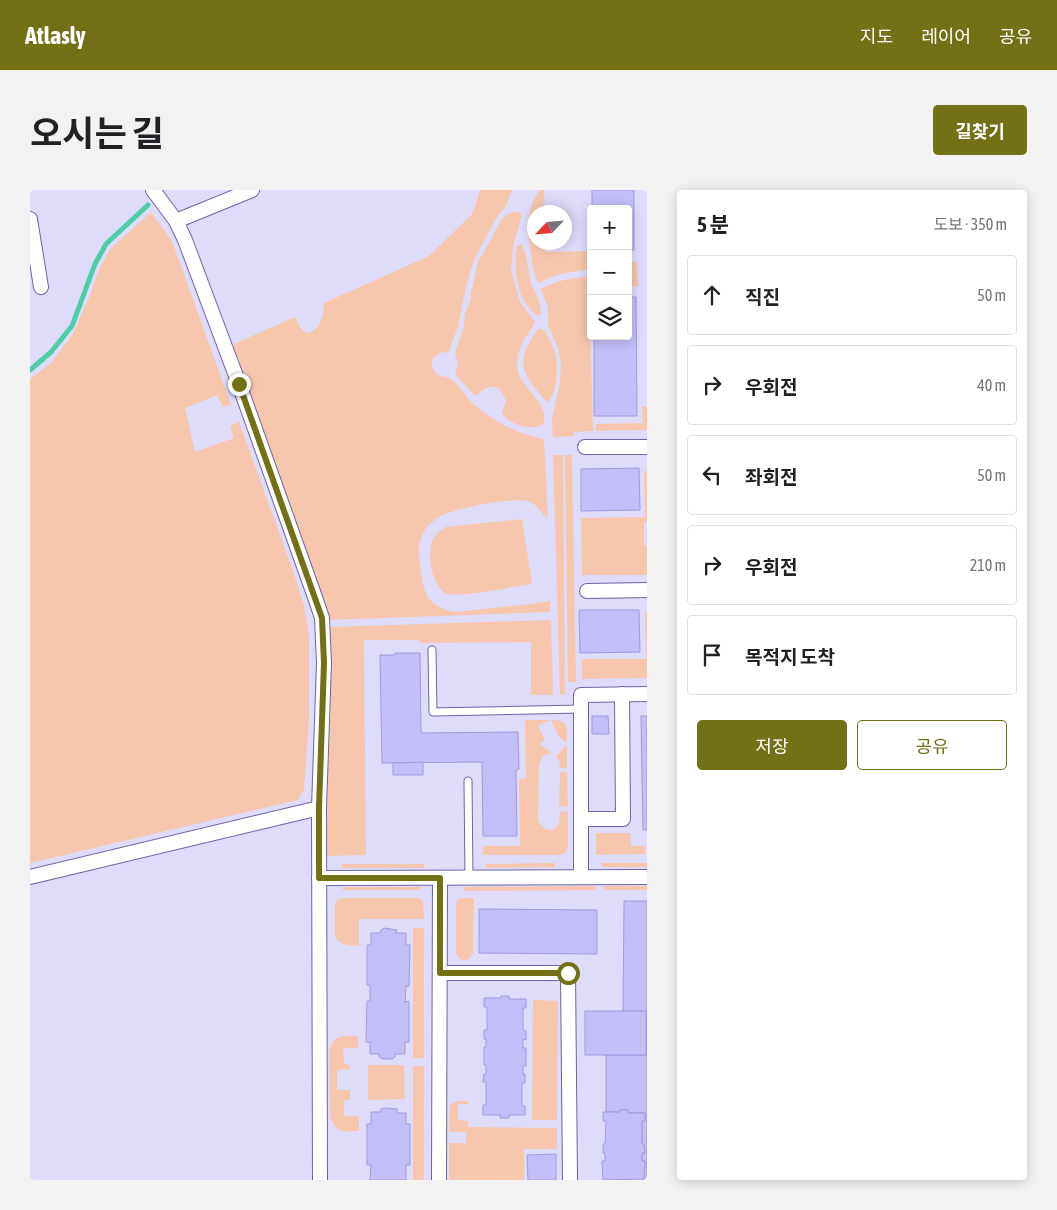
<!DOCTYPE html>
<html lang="ko">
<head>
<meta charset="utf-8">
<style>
	body { margin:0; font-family:"Asap Condensed","Noto Sans KR",sans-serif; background:#f2f2f2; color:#202124 }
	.controls { position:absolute; right:15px; top:15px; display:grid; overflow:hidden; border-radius:5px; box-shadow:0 2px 12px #0003 }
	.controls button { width:45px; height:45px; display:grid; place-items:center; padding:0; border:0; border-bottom:1px solid #e0e0e0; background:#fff; color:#202124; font:25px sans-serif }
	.compass { position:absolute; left:497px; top:15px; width:45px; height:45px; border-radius:50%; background:#fff; box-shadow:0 2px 12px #0003; rotate:244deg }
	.stop { position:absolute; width:15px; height:15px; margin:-11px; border:4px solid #727115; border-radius:50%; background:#fff }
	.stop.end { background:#727115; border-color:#fff; box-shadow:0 1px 5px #0008 }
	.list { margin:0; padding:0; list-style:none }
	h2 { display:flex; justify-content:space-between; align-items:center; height:65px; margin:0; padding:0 20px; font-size:21px }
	h2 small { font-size:16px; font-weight:400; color:#757577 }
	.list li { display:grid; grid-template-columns:32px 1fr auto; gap:15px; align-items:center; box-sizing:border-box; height:80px; margin:0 10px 10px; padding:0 10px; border:1px solid #e0e0e0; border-radius:5px }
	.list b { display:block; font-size:19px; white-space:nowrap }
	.list em { font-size:16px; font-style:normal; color:#757577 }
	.actions { display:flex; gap:10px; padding:15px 20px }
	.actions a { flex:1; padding:11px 0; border:1px solid #727115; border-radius:5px; text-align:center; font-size:18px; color:#727115 }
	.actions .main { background:#727115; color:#fff }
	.icon { flex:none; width:28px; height:28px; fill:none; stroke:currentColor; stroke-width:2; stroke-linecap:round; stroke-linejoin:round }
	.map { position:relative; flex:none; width:617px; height:990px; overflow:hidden; border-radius:5px }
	header { display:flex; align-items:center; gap:30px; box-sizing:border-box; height:70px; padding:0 25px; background:#727115; color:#fff }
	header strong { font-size:24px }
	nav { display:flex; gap:28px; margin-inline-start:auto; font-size:18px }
	.intro { display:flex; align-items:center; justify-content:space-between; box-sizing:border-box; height:120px; padding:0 30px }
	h1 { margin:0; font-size:35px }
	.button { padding:12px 22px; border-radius:5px; background:#727115; color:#fff; font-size:18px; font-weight:700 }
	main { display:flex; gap:30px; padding:0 30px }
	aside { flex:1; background:#fff; border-radius:5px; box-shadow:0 2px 12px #0003 }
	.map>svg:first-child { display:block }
</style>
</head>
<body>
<header>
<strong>Atlasly</strong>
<nav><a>지도</a><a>레이어</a><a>공유</a></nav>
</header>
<div class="intro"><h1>오시는 길</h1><a class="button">길찾기</a></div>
<main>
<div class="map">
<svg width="617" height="990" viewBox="0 0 617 990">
	<rect width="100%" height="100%" fill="#dedcfa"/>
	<!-- green -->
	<g fill="#f7c7ad">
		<path d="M 450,0 L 482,0 L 476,16 L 466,28 L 444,70 L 436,97 L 428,136 L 419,162 C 408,161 397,169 404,181 C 408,188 416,185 421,189 C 428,193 437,208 444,215 C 452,222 462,227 470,233 C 484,241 499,246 514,249 L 518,329 C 512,324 506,313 498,311 C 484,307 430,318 415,324 C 409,326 400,333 396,338 C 393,342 390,351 389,355 C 388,365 392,392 395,401 C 396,404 399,409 401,411 C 408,418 416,420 425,422 L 493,415 L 520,411 L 520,422 L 296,430 L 294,414 L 202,155 L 265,127 L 270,137 L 276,143 C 291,142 293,125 294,113 L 399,66 L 441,25 L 444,20 Z"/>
		<polygon points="510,0 514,0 515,22 504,22 504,26 499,26 503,10"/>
		<polygon points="121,22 142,51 201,215 193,217 187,205 155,218 165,262 204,248 200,236 209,232 262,378 274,415 279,445 279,531 274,600 268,610 0,673 0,189 21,173 43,144 60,105 69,79 80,59"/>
		<path d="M 482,22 L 489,22 L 492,25 L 483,57 L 481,80 L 490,112 L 505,132 C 501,140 495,147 491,156 C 478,188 499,194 513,220 L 514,224 L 514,233 C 505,243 476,234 472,222 L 476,212 C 474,203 467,193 456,198 C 452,200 449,203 446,206 L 444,205 L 425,184 L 428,173 L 425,163 L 434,137 L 435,124 L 441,109 L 441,103 L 448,72 L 472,29 L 475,26 Z"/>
		<path d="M 498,34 L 504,34 L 504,52 L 515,53 L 516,62 L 559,61 L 559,80 C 541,81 525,84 508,93 C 501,77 499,52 498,34 Z"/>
		<path d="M 491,54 C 498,63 498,82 501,93 C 505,103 511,112 511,123 L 509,126 C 487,115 483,79 487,56 Z"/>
		<polygon points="598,72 607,72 608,96 598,96"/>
		<path d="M 559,87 L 563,241 L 544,242 L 544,246 L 523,247 L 522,229 L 530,192 L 531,174 L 528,158 L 518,135 L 518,118 L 511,99 C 527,90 542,88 559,87 Z"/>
		<path d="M 508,139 L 512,139 L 515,141 C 519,148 524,157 526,166 C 528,178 527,204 518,212 C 512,208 509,202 504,197 C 486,174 493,161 508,139 Z"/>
		<polygon points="614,216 617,216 617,240 566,241 566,234 613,233 612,217"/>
		<polygon points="523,265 533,265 535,505 530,505"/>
		<polygon points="535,265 542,265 546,492 538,492"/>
		<polygon points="614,281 617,281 617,332 614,332 614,355 617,356 617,385 552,385 551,328 615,327"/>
		<path d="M 492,329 L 502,394 C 486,396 427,409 415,403 C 406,398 400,378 400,369 C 401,352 401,346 416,337 Z"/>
		<polygon points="615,422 617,422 617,488 552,489 552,469 616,469"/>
		<polygon points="521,430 523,505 501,505 501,452 390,453 389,450 334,450 336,665 293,666 297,437"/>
		<path d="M 495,530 L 520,530 L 508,536 L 515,549 L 510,554 L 522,564 L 517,564 L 513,566 L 509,574 L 508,629 C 510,638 522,645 528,635 C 530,631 529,626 530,621 L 538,622 L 538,656 L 536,662 L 531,665 L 453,665 L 453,656 L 490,656 L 489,589 L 496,588 Z"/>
		<path d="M 521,530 C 539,530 537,537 537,553 L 529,547 Z"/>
		<polygon points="535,556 537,557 537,578 530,578 529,570 526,567"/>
		<polygon points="530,582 537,582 538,617 529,616"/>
		<polygon points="566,643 600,643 601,656 615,656 615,664 566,665"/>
		<polygon points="525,673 525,677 456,678 456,674"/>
		<rect x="572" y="673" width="45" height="4"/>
		<rect x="312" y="674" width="82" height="4"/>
		<polygon points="566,696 566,700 434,701 434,697"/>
		<rect x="574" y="696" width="43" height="4"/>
		<polygon points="312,697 390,697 390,700 313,700"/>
		<path d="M 313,708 L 389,708 L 393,712 L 394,729 L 329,729 L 329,756 C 319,755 311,756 305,747 L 305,715 L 307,710 Z"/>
		<path d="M 431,708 L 444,708 L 443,762 C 440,773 428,773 426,762 L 426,714 L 427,710 Z"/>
		<rect x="383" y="738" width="11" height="130"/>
		<polygon points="503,810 528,811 527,930 502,930"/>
		<path d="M 313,846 L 328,846 L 328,858 L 313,858 L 314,874 L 320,875 L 320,879 L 307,880 L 307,900 L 320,900 L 320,910 L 314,910 L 314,926 L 329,926 L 329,941 C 313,942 305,943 300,926 L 299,862 C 301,853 304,848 313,846 Z"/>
		<polygon points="338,875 374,875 375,909 338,910"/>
		<rect x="383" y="876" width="11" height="114"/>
		<polygon points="428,911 438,911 438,914 428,914 428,930 438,931 438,937 527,938 527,959 494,959 494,990 419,990 419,953 436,953 436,942 419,942 420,916 422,913"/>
	</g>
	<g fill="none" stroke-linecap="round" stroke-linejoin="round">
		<!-- stream -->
		<polyline stroke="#4dcea6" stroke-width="5" points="0,180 21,162 42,136 65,74 76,54 118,15"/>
	</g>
	<!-- building -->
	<g fill="#c4bef9" stroke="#a299e0">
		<polygon points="562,0 604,0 604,60 598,60 598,19 562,19"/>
		<polygon points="598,107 606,107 607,226 564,226 564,146 598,146"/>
		<polygon points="609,278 610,320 551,321 551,279"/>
		<polygon points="549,420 609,420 610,462 550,463"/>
		<polygon points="365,463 390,463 391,543 488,542 489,579 486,580 487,646 453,646 452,572 352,573 350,465 365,465"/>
		<polygon points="562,526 578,526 579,544 562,544"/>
		<polygon points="611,526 617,526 617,640 613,640"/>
		<polygon points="393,572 393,585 363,585 363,573"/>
		<polygon points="594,711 617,711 617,990 612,990 614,989 615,971 612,971 612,963 615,963 614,954 612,954 612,931 615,931 615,923 598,923 598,920 590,920 590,922 576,922 576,865 616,865 616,821 593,821"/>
		<polygon points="449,719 567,720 567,764 449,763"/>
		<polygon points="354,738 367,740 366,743 376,743 376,755 380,755 379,796 376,796 375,812 379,811 379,852 375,852 375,864 365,864 365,867 362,869 353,869 349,867 349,864 340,864 340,852 336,852 337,811 340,811 340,795 337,795 337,755 341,755 341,743 350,743 351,740"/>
		<polygon points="471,806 479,806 479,809 496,809 496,818 493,818 493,840 496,841 496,850 493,849 493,858 496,858 496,876 493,876 493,884 495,884 495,893 492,893 492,916 495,916 495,925 479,925 479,928 470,928 470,925 453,925 453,915 456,915 456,892 453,892 454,884 456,884 456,875 454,875 454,857 456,857 456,849 454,849 454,840 457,840 457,817 454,817 454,808 471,808"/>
		<rect x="555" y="821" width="61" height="44"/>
		<polygon points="354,918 367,919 367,923 376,923 376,934 380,934 380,975 376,975 376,990 340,990 341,975 337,975 337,934 341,934 341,922 351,922 351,919"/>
		<polygon points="590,920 598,920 598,923 615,923 615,931 612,931 612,954 614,954 615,963 612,963 612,971 615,971 614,989 575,990 573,989 572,971 575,971 575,963 573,963 573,954 575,954 576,931 573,931 573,922 590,922"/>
		<polygon points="526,964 526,990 498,990 497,965"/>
	</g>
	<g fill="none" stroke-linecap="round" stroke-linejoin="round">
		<defs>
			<g id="service">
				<polyline points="402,460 403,522 551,519"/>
				<polyline points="438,591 439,687"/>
			</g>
			<g id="minor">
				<polyline points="123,0 146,31 155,50 209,194 286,410 292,428 294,473 289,618 290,990"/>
				<polyline points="0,29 11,97"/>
				<polyline points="146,31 222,0"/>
				<polyline points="555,257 617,257"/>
				<polyline points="557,401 617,400"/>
				<polyline points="551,629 593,629 592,504"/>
				<polyline points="0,687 289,618"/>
				<polyline points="551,687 551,505 617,504"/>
				<polyline points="289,688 617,687"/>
				<polyline points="410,783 538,783 540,990"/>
				<polyline points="409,990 410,688"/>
			</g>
		</defs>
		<!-- service casing -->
		<use href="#service" stroke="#6d63a7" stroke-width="9"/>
		<!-- minor casing -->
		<use href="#minor" stroke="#6d63a7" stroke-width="16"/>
		<!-- service -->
		<use href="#service" stroke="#fff" stroke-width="7"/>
		<!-- minor -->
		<use href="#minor" stroke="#fff" stroke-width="14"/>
	</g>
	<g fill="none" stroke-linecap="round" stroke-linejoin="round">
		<!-- route -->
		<polyline stroke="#727115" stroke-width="6" points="209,194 292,428 294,473 289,618 289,688 410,688 410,783 538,783"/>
	</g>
</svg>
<div class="controls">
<button>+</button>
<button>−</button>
<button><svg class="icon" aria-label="layers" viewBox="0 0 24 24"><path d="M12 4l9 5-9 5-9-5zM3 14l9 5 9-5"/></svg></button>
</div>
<svg class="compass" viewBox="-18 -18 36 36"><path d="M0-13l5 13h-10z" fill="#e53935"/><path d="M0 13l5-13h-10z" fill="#757577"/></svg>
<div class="stop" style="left:538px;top:783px"></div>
<div class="stop end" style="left:209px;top:194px"></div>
</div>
<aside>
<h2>5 분<small>도보 · 350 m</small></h2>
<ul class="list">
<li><svg class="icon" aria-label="ahead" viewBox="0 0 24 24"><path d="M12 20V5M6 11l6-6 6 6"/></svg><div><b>직진</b></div><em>50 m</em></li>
<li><svg class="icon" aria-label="right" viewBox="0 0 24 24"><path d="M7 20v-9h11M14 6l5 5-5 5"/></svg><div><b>우회전</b></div><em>40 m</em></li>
<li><svg class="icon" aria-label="left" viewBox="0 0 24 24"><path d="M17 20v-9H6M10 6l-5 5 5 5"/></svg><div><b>좌회전</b></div><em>50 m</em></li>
<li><svg class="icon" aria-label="right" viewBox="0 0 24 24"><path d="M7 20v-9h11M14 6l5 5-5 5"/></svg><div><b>우회전</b></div><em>210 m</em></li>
<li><svg class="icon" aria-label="arrive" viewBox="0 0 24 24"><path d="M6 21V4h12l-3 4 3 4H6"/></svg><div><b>목적지 도착</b></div></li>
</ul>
<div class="actions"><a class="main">저장</a><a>공유</a></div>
</aside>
</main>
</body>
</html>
